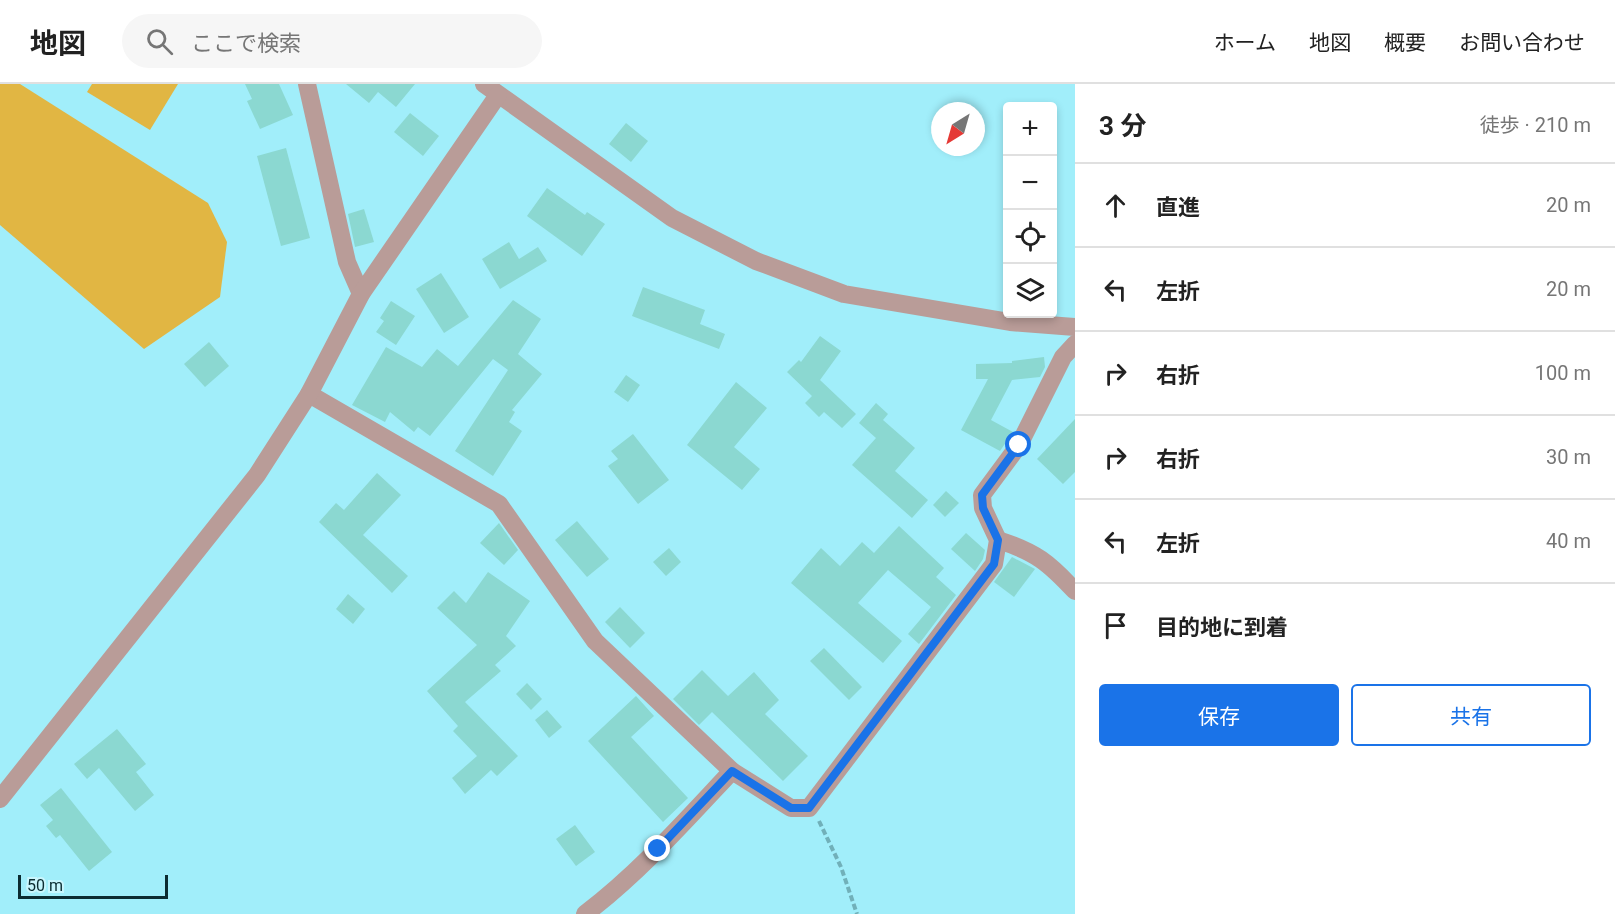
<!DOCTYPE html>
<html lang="ja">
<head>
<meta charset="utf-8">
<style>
	body { margin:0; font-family:Roboto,"Noto Sans JP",sans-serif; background:#f6f6f6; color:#222 }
	.controls { position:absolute; right:18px; top:18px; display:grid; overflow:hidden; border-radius:6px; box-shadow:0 3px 9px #0003 }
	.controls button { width:54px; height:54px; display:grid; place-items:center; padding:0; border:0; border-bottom:2px solid #e0e0e0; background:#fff; color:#222; font:30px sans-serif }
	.compass { position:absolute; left:931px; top:18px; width:54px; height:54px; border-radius:50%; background:#fff; box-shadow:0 3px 9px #0003; rotate:217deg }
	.scale { position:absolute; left:18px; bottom:15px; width:150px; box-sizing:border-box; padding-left:6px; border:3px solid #0b2c31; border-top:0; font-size:16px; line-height:21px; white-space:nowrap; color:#0b2c31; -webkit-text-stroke:4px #c9f6fd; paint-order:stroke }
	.stop { position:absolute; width:18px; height:18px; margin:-14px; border:4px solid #1a73e8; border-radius:50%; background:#fff }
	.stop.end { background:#1a73e8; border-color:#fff; box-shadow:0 2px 6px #0008 }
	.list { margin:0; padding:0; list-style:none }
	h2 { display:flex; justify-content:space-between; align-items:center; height:78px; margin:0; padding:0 24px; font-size:26px }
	h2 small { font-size:20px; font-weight:400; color:#767676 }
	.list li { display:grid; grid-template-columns:39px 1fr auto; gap:18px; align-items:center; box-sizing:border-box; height:84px; padding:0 24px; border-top:2px solid #e0e0e0 }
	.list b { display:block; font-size:22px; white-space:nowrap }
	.list em { font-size:20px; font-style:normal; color:#767676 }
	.actions { display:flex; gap:12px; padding:18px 24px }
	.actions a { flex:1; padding:14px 0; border:2px solid #1a73e8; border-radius:6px; text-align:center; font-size:21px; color:#1a73e8 }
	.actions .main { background:#1a73e8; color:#fff }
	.icon { flex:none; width:33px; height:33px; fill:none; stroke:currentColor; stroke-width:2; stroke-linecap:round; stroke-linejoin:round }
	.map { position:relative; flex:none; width:1075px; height:830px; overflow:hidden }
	header { display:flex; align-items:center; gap:36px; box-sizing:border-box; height:84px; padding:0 30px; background:#fff; border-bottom:2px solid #e0e0e0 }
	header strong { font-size:28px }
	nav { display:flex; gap:33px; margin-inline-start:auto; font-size:21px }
	.search { width:420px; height:54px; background:#f6f6f6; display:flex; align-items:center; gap:15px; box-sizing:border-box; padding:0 21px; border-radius:33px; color:#767676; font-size:22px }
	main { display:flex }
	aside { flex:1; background:#fff }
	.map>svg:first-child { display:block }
</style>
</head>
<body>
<header>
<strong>地図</strong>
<div class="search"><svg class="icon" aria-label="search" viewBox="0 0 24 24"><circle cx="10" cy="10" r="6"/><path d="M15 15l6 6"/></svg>ここで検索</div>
<nav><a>ホーム</a><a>地図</a><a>概要</a><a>お問い合わせ</a></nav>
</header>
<main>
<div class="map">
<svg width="1075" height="830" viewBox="0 0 1075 830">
	<rect width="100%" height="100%" fill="#a1eefa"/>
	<!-- green -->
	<g fill="#e1b643">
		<polygon points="0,0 20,0 208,119 227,158 220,213 144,265 0,141"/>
		<polygon points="92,0 178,0 150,46 87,8"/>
	</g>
	<!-- building -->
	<g fill="#8bd8d1">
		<polygon points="245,0 279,0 293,31 260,45 247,17 252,15"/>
		<polygon points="346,0 415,0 396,23 378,8 369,19"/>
		<polygon points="410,29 439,52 423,72 394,48"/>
		<polygon points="626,39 648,57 631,78 609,60"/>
		<polygon points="286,64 310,154 281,162 257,72"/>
		<polygon points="547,104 585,131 587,128 605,140 582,172 527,132"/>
		<polygon points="364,125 374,158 355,163 348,130"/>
		<polygon points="509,158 519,175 538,163 547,177 500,205 482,175"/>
		<polygon points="441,189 469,233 444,249 416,205"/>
		<polygon points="643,203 705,226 700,240 725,250 719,265 632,232"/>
		<polygon points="513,216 541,235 518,270 542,290 512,326 515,328 509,338 522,347 493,392 455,367 508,286 493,275 430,352 418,343 414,348 390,328 385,338 352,321 386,263 422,283 437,265 458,282"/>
		<polygon points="391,217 415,232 396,261 376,248 384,237 380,234"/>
		<polygon points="820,252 841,267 820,296 856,330 842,344 824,328 819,333 805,319 812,312 787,288 799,276 801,278"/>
		<polygon points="209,258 229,282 205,303 184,280"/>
		<polygon points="1044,273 1045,283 1040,293 1012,296 991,336 1013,348 1000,367 961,346 988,295 976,295 976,280 1012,279 1012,277"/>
		<polygon points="626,291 640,301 628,318 614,308"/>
		<polygon points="736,298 767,324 734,363 760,385 742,406 687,361"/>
		<polygon points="876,319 888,330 883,336 915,364 895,387 928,416 912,434 852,381 876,354 859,339"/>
		<polygon points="1075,335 1075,388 1063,400 1037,375"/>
		<polygon points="633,350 669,396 638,420 608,382 618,375 611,367"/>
		<polygon points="377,389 401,411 363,451 408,492 392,509 319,438 336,419 344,426"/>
		<polygon points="946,407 959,419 945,433 933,421"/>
		<polygon points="577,437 609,475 587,493 555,456"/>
		<polygon points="499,439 518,466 504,481 480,459"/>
		<polygon points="899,442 944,484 936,493 956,511 919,560 908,550 931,523 888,486 858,519 902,557 883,579 791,499 821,464 840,482 862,458 874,469"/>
		<polygon points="966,449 985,466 983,475 975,487 951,465"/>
		<polygon points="669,464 681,478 666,492 653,478"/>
		<polygon points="1012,473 1035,485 1014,513 994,498"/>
		<polygon points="488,488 530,517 506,552 516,562 495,581 501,587 465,618 518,672 497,692 491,686 465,710 452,694 477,672 453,647 458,642 427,607 477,561 437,524 454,507 466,519"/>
		<polygon points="348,510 365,525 353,540 336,525"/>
		<polygon points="620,523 645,549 630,564 605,538"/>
		<polygon points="824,564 862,603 849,616 810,577"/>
		<polygon points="702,586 728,612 754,588 779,616 765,630 808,672 783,697 712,628 699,641 673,615"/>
		<polygon points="527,599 542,615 531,626 516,610"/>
		<polygon points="636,612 654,632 631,653 688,714 663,738 588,657"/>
		<polygon points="547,626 562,643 549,654 535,636"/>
		<polygon points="117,645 146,680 136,688 154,711 135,727 99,684 87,695 74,680"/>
		<polygon points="61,704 112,768 89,787 60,751 56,754 46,742 53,736 40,721"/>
		<polygon points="575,741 595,768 576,782 556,755"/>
	</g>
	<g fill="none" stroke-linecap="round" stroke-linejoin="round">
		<!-- path -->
		<polyline stroke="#71b0b9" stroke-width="4" stroke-dasharray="6 3" stroke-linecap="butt" points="819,737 841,783 857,830"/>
		<!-- minor -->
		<g stroke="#b99c98" stroke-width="18">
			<polyline points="307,0 347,178 361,210"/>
			<polyline points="484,0 672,134 756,177 844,210 1010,238 1075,243"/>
			<polyline points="309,310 499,420 595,557 732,687"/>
			<path d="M 998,456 C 1036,468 1049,479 1075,507"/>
			<polyline points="0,715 257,391 309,310 361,210 498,11"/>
			<path d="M 585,830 C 639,789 685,737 732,687 L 791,724 L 809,724 L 994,480 L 998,456 L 983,424 L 982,411 L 1019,361 L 1063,273 L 1075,260"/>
		</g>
	</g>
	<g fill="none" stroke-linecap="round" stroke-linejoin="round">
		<!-- route -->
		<polyline stroke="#1a73e8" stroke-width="8" points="658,765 732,687 791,724 809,724 994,480 998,456 983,424 982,411 1019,361"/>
	</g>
</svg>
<div class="controls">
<button>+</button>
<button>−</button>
<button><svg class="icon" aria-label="locate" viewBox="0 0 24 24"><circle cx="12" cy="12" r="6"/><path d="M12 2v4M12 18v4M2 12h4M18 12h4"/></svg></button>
<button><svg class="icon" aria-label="layers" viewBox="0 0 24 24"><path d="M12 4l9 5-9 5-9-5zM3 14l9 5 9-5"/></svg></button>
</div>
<svg class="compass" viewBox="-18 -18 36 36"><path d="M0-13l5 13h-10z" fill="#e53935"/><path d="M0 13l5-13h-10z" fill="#767676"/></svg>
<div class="scale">50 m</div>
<div class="stop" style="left:1019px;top:361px"></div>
<div class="stop end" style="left:658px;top:765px"></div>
</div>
<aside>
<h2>3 分<small>徒歩 · 210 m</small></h2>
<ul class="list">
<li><svg class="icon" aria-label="ahead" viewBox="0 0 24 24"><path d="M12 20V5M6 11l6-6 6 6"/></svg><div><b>直進</b></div><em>20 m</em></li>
<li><svg class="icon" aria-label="left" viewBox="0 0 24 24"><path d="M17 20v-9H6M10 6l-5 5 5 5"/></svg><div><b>左折</b></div><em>20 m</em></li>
<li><svg class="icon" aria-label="right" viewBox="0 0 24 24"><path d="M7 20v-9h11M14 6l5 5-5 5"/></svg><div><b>右折</b></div><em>100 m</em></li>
<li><svg class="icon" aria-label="right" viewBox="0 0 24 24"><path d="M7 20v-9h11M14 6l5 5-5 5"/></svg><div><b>右折</b></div><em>30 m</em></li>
<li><svg class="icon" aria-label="left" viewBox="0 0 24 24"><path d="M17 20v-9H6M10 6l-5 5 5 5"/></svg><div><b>左折</b></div><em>40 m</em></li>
<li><svg class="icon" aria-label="arrive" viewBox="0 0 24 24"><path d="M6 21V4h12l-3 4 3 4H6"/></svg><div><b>目的地に到着</b></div></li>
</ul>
<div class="actions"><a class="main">保存</a><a>共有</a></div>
</aside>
</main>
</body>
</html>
